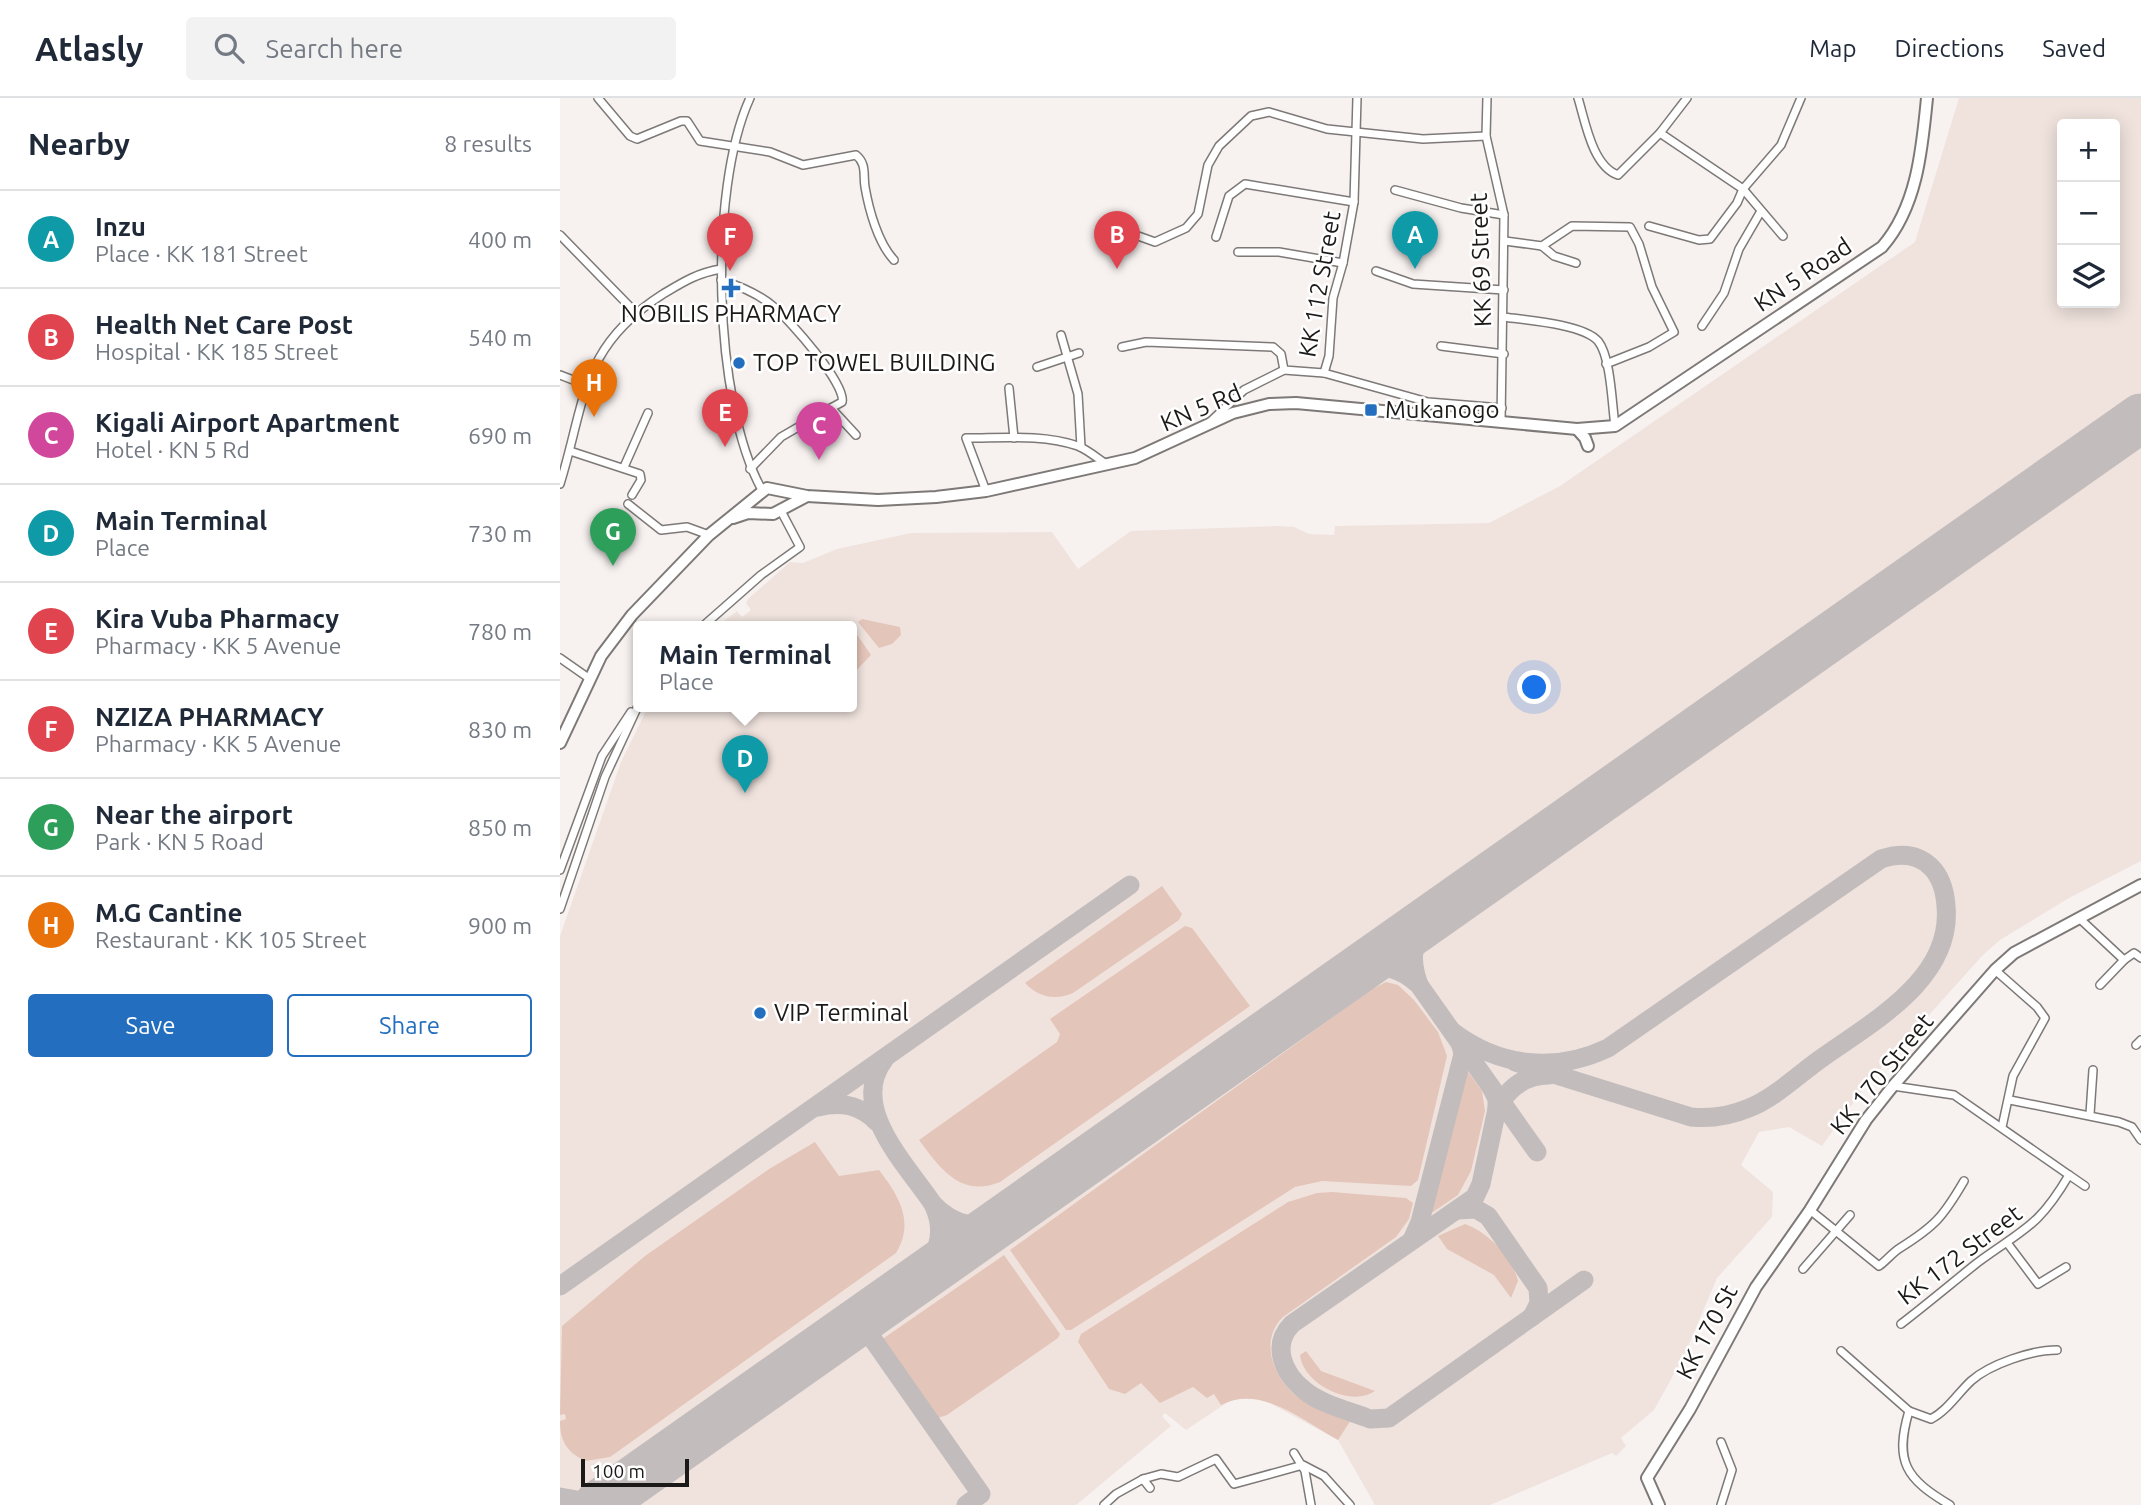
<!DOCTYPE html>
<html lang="en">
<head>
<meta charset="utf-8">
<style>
	body { margin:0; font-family:Ubuntu,sans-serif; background:#f2f2f3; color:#1f2937 }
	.controls { position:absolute; right:21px; top:21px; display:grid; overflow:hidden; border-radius:7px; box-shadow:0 4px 18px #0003 }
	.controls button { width:63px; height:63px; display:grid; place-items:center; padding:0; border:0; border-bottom:2px solid #e0e1e3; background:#fff; color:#1f2937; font:35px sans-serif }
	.scale { position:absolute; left:21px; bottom:18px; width:108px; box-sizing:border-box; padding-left:7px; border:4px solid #1c1a19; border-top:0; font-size:19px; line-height:24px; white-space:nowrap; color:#1c1a19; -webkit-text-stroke:5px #fff; paint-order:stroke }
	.you { position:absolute; left:975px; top:590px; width:24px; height:24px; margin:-18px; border:5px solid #fff; border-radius:50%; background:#1a73e8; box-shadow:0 0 0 10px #1a73e833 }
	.badge { display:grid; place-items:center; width:46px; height:46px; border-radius:50%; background:#236ebe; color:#fff; font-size:23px; font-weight:700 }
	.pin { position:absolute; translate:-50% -58px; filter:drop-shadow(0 2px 4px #0008) }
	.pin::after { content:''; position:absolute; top:37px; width:24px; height:21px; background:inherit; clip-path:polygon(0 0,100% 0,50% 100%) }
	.popup { position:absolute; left:73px; top:523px; width:224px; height:91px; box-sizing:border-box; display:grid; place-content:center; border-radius:7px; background:#fff; filter:drop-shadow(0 2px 5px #0005); font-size:23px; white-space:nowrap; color:#747a83 }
	.popup b { font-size:26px; color:#1f2937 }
	.popup::after { content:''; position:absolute; left:50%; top:100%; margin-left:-14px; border:14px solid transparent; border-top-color:#fff }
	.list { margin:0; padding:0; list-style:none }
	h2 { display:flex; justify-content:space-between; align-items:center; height:91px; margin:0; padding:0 28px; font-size:30px }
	h2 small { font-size:23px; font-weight:400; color:#747a83 }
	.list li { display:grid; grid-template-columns:46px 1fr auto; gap:21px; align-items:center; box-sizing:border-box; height:98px; padding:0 28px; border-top:2px solid #e0e1e3 }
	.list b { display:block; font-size:26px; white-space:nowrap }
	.list p { margin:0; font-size:23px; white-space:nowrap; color:#747a83 }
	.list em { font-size:23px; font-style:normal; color:#747a83 }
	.actions { display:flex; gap:14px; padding:21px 28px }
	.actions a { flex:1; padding:16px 0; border:2px solid #236ebe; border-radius:7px; text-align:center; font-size:24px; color:#236ebe }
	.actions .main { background:#236ebe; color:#fff }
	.icon { flex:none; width:38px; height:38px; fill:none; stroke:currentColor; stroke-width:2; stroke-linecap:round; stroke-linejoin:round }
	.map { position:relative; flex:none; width:1581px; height:1407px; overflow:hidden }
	header { display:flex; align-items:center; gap:42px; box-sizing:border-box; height:98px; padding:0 35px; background:#fff; border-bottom:2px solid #e0e1e3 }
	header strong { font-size:33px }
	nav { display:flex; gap:38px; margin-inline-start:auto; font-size:24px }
	.search { width:490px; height:63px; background:#f2f2f3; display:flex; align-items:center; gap:18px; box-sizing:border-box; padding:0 24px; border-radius:7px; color:#747a83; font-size:26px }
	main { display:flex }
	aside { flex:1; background:#fff }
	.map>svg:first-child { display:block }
</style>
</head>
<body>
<header>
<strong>Atlasly</strong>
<div class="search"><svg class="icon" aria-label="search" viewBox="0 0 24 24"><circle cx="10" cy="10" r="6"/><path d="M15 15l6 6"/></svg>Search here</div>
<nav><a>Map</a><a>Directions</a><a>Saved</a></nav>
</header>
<main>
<aside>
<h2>Nearby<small>8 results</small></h2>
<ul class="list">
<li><span class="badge" style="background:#0f9aa8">A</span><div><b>Inzu</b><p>Place · KK 181 Street</p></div><em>400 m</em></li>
<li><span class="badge" style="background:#e0444e">B</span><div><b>Health Net Care Post</b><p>Hospital · KK 185 Street</p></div><em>540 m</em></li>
<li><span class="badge" style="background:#d1479c">C</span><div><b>Kigali Airport Apartment</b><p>Hotel · KN 5 Rd</p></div><em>690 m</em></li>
<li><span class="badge" style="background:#0f9aa8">D</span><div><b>Main Terminal</b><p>Place</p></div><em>730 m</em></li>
<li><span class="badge" style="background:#e0444e">E</span><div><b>Kira Vuba Pharmacy</b><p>Pharmacy · KK 5 Avenue</p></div><em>780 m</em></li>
<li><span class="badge" style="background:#e0444e">F</span><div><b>NZIZA PHARMACY</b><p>Pharmacy · KK 5 Avenue</p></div><em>830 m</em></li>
<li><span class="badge" style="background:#2e9e5b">G</span><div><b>Near the airport</b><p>Park · KN 5 Road</p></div><em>850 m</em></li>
<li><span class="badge" style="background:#e8710a">H</span><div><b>M.G Cantine</b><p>Restaurant · KK 105 Street</p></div><em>900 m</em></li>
</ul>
<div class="actions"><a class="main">Save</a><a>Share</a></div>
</aside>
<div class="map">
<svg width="1581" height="1407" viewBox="0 0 1581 1407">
	<rect width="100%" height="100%" fill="#f7f2f0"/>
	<!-- built -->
	<path fill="#f0e3de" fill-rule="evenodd" d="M 1399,0 L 1581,0 L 1581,763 L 1509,800 L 1440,842 L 1422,858 L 1307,986 L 1262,1048 L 1229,1029 L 1199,1034 L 1181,1067 L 1213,1094 L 1212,1119 L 1157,1180 L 1124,1258 L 1094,1312 L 1061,1340 L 1066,1348 L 1056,1358 L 1052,1355 L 930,1407 L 815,1407 L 778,1342 L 704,1302 L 692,1299 L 671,1302 L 626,1332 L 605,1315 L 602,1318 L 611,1328 L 516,1407 L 0,1407 L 0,838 L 61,664 L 88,609 L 292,609 L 292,529 L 156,529 L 177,513 L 182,519 L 191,512 L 186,505 L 188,501 L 230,464 L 243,465 L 277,451 L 351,435 L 492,434 L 518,471 L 571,433 L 720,428 L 734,429 L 749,436 L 774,437 L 775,428 L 929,425 L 1000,388 L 1355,144 ZM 1502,26 L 1555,26 L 1555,205 L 1502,205 Z"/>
	<!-- green -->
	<g fill="#e4c5b9">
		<polygon points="302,521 340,529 341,537 332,546 319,550 298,524"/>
		<polygon points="291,528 311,557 292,577 290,529"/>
		<path d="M 602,788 L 622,816 L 619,822 L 513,895 C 495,903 478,899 465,885 Z"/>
		<path d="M 625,828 L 632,830 L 690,908 L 440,1084 C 400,1100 380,1070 359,1042 L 497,944 L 500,936 L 490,921 Z"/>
		<polygon points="826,884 838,887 854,902 878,934 887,958 858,1082 851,1088 762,1083 735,1089 511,1232 506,1232 450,1152 812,891"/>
		<polygon points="906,971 922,993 925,1013 911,1073 898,1097 870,1116"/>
		<path d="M 255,1044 L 279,1078 L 319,1072 C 339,1098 355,1124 336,1155 L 50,1359 L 26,1363 C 7,1355 0,1343 0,1323 L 6,1321 L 5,1316 L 0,1317 L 2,1228 L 85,1158 L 209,1071 Z"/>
		<path d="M 772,1094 L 846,1100 L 853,1105 L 849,1121 L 836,1139 L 723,1219 C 699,1242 713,1278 735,1297 C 749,1309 774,1315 791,1322 L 778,1342 C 743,1323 701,1286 661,1307 L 654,1296 L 647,1300 L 633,1289 L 600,1305 L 581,1285 L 565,1296 L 549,1291 L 518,1244 L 521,1236 L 728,1104 L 757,1095 Z"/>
		<path d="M 905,1126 C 928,1134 952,1159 958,1183 L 951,1200 L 934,1177 L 887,1151 L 878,1138 Z"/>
		<polygon points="444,1157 500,1236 498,1240 387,1317 375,1321 321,1242"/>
		<path d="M 746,1253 L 761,1273 L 815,1293 C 791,1310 743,1286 740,1257 Z"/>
	</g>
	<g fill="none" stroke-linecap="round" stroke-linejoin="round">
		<!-- taxiway -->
		<g stroke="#c2bdbc" stroke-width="19">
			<path d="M 798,872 C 824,866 839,869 859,887 L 977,1054"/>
			<path d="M 859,887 C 849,860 852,841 872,820"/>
			<path d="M 893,934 C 940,969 995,975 1048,950 L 1321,761 C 1339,755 1357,755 1371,769 C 1381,779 1385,793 1386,808 C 1393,882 1310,925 1259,962 C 1237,978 1214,1000 1189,1010 C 1170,1018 1151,1021 1131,1019 L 955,964"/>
			<path d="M 324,962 C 288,1009 347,1067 373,1106 C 395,1129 418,1132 446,1119"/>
			<path d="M 932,991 L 937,1001 L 937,1011 L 921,1086 L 915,1099 L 732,1226 C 711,1247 723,1275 744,1292 C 760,1306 790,1313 810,1321 L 829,1320 L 1024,1182"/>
			<path d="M 258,1009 C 281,1003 300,1007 317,1024"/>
			<path d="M 937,1011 C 948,990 964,977 989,977"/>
			<polyline points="898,1112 916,1111 928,1118 978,1190 979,1205 972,1219"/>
			<polyline points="852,1142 860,1124 903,956 900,944"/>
			<path d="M 357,1182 C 376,1159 387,1137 374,1108"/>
			<polyline points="0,1188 570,787"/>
			<polyline points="300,1223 421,1396 406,1407"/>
			<polyline points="0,1399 23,1403 51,1398"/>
		</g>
		<!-- runway -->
		<polyline stroke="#c2bdbc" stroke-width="49" points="38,1407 1581,320"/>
		<defs>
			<g id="minor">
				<path d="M 38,0 L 70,38 L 77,41 L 121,23 L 127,23 L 140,43 L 210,54 L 243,67 L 296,57 C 307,66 303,77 305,89 C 309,112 318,145 334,162"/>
				<path d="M 190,0 C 148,92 153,304 202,392"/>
				<polyline points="927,0 926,38 944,117 941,325"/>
				<path d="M 1018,0 C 1025,22 1032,68 1058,77 L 1100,35 L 1127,0"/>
				<polyline points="1100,35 1183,91 1223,138"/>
				<polyline points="835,92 901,110 944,117"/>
				<polyline points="1089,128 1139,142 1150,141 1177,105 1183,91 1221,47 1241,0"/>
				<polyline points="567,134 595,144 626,130 638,116 648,67 659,48 691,18 709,14 767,31 863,41 926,38"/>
				<polyline points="0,137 76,215"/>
				<polyline points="656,139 669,98 685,86 794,104"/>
				<polyline points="945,143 982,148 1012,128 1070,129 1079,146 1092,189 1114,234 1089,249 1046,266"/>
				<polyline points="982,148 994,158 1016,165"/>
				<polyline points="678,154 719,154 783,165"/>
				<polyline points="816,173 853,186 944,192"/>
				<path d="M 161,182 C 180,188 199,196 214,209 C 229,221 287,287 282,304 L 271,310"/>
				<path d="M 943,219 C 966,222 1023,226 1038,243 C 1051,259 1052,307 1055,328"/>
				<polyline points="1142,228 1164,195 1179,151 1201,113"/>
				<polyline points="501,237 518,296 521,349"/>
				<polyline points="881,248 944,256"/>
				<polyline points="562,249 586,244 713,249 721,256 724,272 764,275 868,304 942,310"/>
				<polyline points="477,269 519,255"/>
				<polyline points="764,275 769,258 773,200 783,165 794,104 797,0"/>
				<polyline points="0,277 26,287"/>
				<polyline points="449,290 454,340"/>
				<polyline points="651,323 684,292 724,272"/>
				<polyline points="10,353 80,376 81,382 72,397"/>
				<polyline points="64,369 88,315"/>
				<polyline points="190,371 221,339 271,310 296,337"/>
				<path d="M 0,386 C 26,302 20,249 103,196 C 123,184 137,175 161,171"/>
				<path d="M 426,393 L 406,340 C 443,340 483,336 518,348 C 528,352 537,360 546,366"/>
				<polyline points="68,406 101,432 127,429 149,437"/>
				<polyline points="142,529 201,477 240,449 220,411"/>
				<polyline points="0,560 30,581"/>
				<polyline points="0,772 42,658 71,614"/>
				<polyline points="0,811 45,679 78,608"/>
				<polyline points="1519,820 1564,862 1574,855 1581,860"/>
				<polyline points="1435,872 1477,909 1485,920 1453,978 1442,1029"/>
				<polyline points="1540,887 1564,862"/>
				<polyline points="1576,947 1581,942"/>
				<path d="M 1333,988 L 1394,997 L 1509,1077 C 1478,1130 1463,1131 1417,1165 C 1392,1185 1367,1206 1341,1226"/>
				<polyline points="1450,1002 1559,1024 1572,1029 1581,1042"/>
				<polyline points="1530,1016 1533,972"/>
				<polyline points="1509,1077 1525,1088"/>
				<path d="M 1250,1112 L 1319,1168 C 1326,1163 1332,1155 1340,1150 C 1375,1128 1383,1119 1404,1083"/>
				<polyline points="1448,1146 1478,1186 1506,1169"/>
				<polyline points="1243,1171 1290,1117"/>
				<path d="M 1281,1253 L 1349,1313 C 1334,1364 1346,1381 1390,1407"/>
				<path d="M 1349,1313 L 1371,1321 C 1387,1313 1398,1295 1411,1283 C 1430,1266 1472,1252 1497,1252"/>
				<polyline points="1161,1344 1172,1372 1161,1407"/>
				<polyline points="734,1355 745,1373 751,1407"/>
				<polyline points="583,1381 601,1376 618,1379 656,1361 674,1386 743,1367 764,1378 790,1407"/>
				<polyline points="544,1407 556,1396 583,1381 590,1390"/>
			</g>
			<g id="secondary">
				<polyline points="1017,331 1025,340 1028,348"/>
				<polyline points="173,420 188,415 213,416 245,399"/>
				<path d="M 0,645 L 41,558 L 72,517 L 149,437 L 207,390 L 247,398 L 318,402 L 376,399 L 426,393 L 575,360 L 673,315 L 709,306 L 736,305 L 1017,331 L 1055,328 L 1322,149 C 1357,109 1362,52 1367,0"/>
				<polyline points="1099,1407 1087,1380 1130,1311 1196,1189 1250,1112 1306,1022 1333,988 1435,872 1454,855 1581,787"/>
			</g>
		</defs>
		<!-- minor casing -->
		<use href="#minor" stroke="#7d7977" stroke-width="10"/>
		<!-- secondary casing -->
		<use href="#secondary" stroke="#7d7977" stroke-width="14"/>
		<!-- minor -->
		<use href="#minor" stroke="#fff" stroke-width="7"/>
		<!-- secondary -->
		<use href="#secondary" stroke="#fff" stroke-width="10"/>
	</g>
	<!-- markers -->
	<g fill="#236ebe" stroke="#fff" stroke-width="2.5">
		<path d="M167.5 179.5h7v7h7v7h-7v7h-7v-7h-7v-7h7z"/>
		<circle cx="179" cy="265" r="7"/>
		<rect x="804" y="305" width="14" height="14" rx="3.5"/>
		<circle cx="200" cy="915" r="7"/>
	</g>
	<g text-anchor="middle" stroke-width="5" stroke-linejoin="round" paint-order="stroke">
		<!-- street labels -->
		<g font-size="24" fill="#1c1a19" stroke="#fff">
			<text transform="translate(921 162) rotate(-92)" y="8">KK 69 Street</text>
			<text transform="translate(1243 177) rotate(-34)" y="8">KN 5 Road</text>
			<text transform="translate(760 186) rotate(-80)" y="8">KK 112 Street</text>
			<text transform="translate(641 310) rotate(-23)" y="8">KN 5 Rd</text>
			<text transform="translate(1322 976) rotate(-51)" y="8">KK 170 Street</text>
			<text transform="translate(1400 1157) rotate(-37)" y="8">KK 172 Street</text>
			<text transform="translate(1147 1234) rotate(-62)" y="8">KK 170 St</text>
		</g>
		<!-- poi labels -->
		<g font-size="24" fill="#1c1a19" stroke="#fff" text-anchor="start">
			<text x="171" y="224" text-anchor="middle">NOBILIS PHARMACY</text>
			<text x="193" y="273">TOP TOWEL BUILDING</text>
			<text x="825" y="320">Mukanogo</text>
			<text x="214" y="923">VIP Terminal</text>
		</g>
	</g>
</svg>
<div class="controls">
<button>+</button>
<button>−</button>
<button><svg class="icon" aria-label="layers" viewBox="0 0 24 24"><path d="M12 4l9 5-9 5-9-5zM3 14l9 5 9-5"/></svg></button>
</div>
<div class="scale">100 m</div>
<div class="you"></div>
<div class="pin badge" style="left:855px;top:171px;background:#0f9aa8">A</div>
<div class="pin badge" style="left:557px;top:171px;background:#e0444e">B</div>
<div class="pin badge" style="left:259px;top:362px;background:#d1479c">C</div>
<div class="pin badge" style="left:185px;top:695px;background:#0f9aa8">D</div>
<div class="popup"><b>Main Terminal</b>Place</div>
<div class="pin badge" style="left:165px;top:349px;background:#e0444e">E</div>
<div class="pin badge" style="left:170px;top:173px;background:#e0444e">F</div>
<div class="pin badge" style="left:53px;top:468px;background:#2e9e5b">G</div>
<div class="pin badge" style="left:34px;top:319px;background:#e8710a">H</div>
</div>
</main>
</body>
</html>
